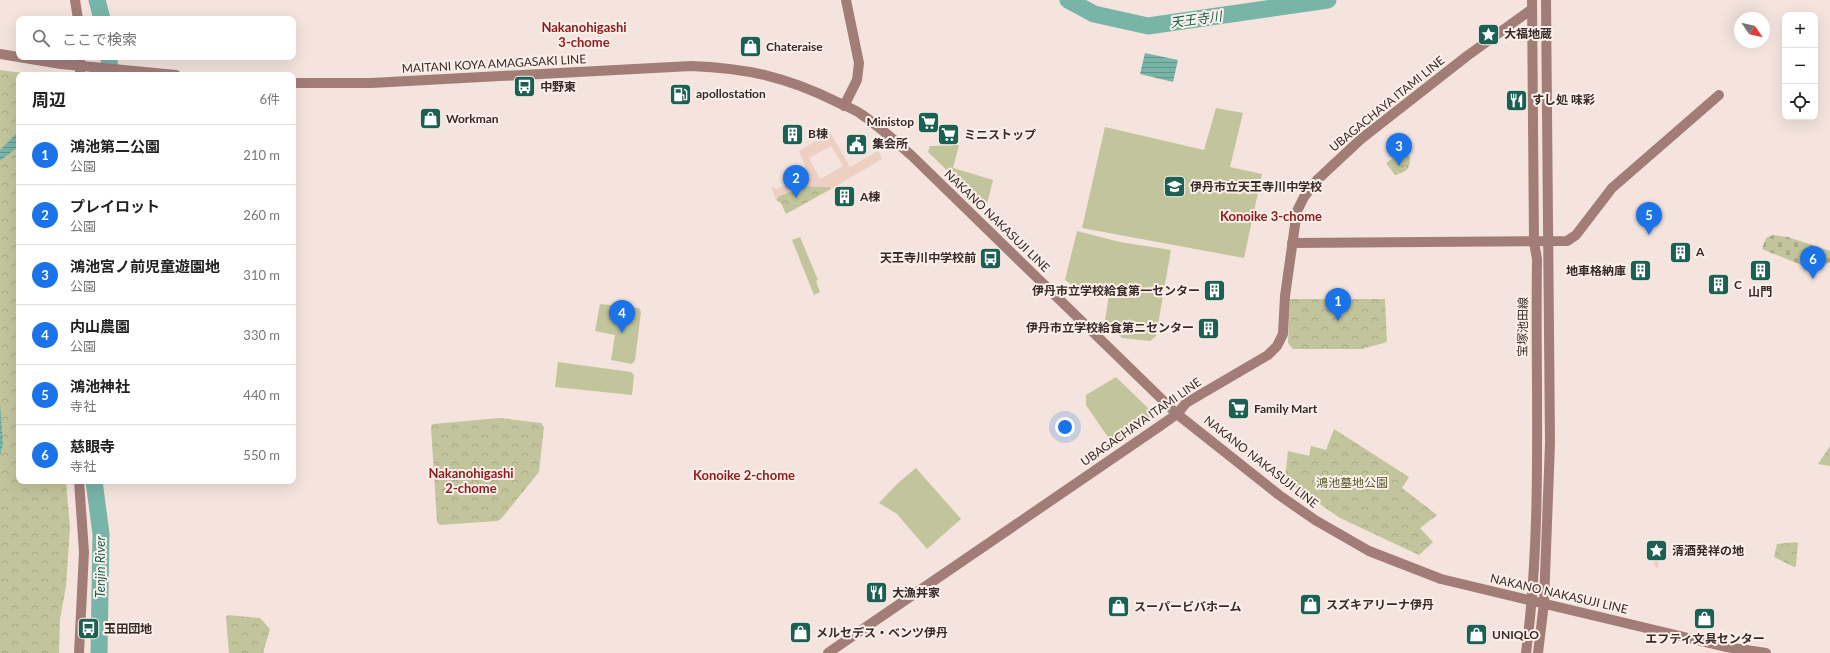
<!DOCTYPE html>
<html lang="ja">
<head>
<meta charset="utf-8">
<style>
	body { margin:0; font-family:Lato,"Noto Sans JP",sans-serif; background:#f6f6f6; color:#222 }
	.controls { position:absolute; right:12px; top:12px; display:grid; overflow:hidden; border-radius:8px; box-shadow:0 4px 16px #0002 }
	.controls button { width:36px; height:36px; display:grid; place-items:center; padding:0; border:0; border-bottom:1px solid #e0e0e0; background:#fff; color:#222; font:20px sans-serif }
	.compass { position:absolute; left:1734px; top:12px; width:36px; height:36px; border-radius:50%; background:#fff; box-shadow:0 4px 16px #0002; rotate:124deg }
	.you { position:absolute; left:1065px; top:427px; width:14px; height:14px; margin:-10px; border:3px solid #fff; border-radius:50%; background:#1a73e8; box-shadow:0 0 0 6px #1a73e833 }
	.badge { display:grid; place-items:center; width:26px; height:26px; border-radius:50%; background:#1a73e8; color:#fff; font-size:13px; font-weight:700 }
	.pin { position:absolute; translate:-50% -33px; filter:drop-shadow(0 1px 2px #0008) }
	.pin::after { content:''; position:absolute; top:21px; width:14px; height:12px; background:inherit; clip-path:polygon(0 0,100% 0,50% 100%) }
	.list { margin:0; padding:0; list-style:none }
	h2 { display:flex; justify-content:space-between; align-items:center; height:52px; margin:0; padding:0 16px; font-size:17px }
	h2 small { font-size:13px; font-weight:400; color:#767676 }
	.list li { display:grid; grid-template-columns:26px 1fr auto; gap:12px; align-items:center; box-sizing:border-box; height:60px; padding:0 16px; border-top:1px solid #e0e0e0 }
	.list b { display:block; font-size:15px; white-space:nowrap }
	.list p { margin:0; font-size:13px; white-space:nowrap; color:#767676 }
	.list em { font-size:13px; font-style:normal; color:#767676 }
	.icon { flex:none; width:22px; height:22px; fill:none; stroke:currentColor; stroke-width:2; stroke-linecap:round; stroke-linejoin:round }
	.map { position:relative; flex:none; width:1830px; height:653px; overflow:hidden }
	.search { position:absolute; background:#fff; box-shadow:0 4px 16px #0002; left:16px; top:16px; width:280px; height:44px; display:flex; align-items:center; gap:10px; box-sizing:border-box; padding:0 14px; border-radius:8px; color:#767676; font-size:15px }
	.panel { position:absolute; background:#fff; box-shadow:0 4px 16px #0002; left:16px; top:72px; width:280px; height:412px; border-radius:8px }
	.map>svg:first-child { display:block }
</style>
</head>
<body>
<div class="map">
<svg width="1830" height="653" viewBox="0 0 1830 653">
	<defs>
		<pattern id="cemetery-stones" width="16" height="16" patternUnits="userSpaceOnUse"><rect width="16" height="16" fill="#c2c59b"/><path d="M2 7V4a2 2 0 0 1 4 0v3zM10 15v-3a2 2 0 0 1 4 0v3z" fill="#a7a986"/></pattern>
		<pattern id="park-crowns" width="20" height="18" patternUnits="userSpaceOnUse"><rect width="20" height="18" fill="#c2c59b"/><path d="M2 6a3 3 0 1 1 6 0M12 15a3 3 0 1 1 6 0" fill="none" stroke="#a7a986"/></pattern>
		<pattern id="water-rules" width="6" height="5" patternUnits="userSpaceOnUse"><rect width="6" height="5" fill="#79b4a8"/><path d="M0 2.5h6" fill="none" stroke="#649389"/></pattern>
	</defs>
	<rect width="100%" height="100%" fill="#f4e4dd"/>
	<!-- green -->
	<g fill="#c2c59b">
		<polygon points="1216,108 1243,113 1230,167 1262,174 1244,258 1082,228 1105,127 1204,150"/>
		<polygon points="959,145 953,168 993,180 986,208 928,152 930,146"/>
		<polygon points="1077,231 1120,242 1171,250 1156,336 1150,341 1122,338 1105,321 1109,294 1076,288 1065,280"/>
		<polygon points="800,237 818,280 816,281 820,292 814,295 792,240"/>
		<polygon points="600,304 639,308 641,312 635,360 632,364 611,360 615,335 595,331"/>
		<polygon points="558,362 631,372 634,375 632,395 555,387"/>
		<polygon points="1116,377 1151,411 1151,416 1112,443 1086,405 1086,395"/>
		<polygon points="916,468 961,519 927,549 897,514 879,503 897,484"/>
	</g>
	<!-- cemetery -->
	<polygon fill="url(#cemetery-stones)" points="1773,235 1788,237 1830,251 1830,263 1828,262 1827,264 1821,262 1819,265 1816,264 1814,270 1762,249 1766,238"/>
	<!-- park -->
	<g fill="url(#park-crowns)">
		<polygon points="0,70 38,75 19,75 19,481 66,481 70,528 66,586 60,619 59,653 0,653"/>
		<path d="M 1410,156 C 1410,170 1407,171 1395,175 L 1386,163 L 1395,157 Z"/>
		<polygon points="803,186 830,187 831,189 786,214 781,203 776,200 779,196"/>
		<polygon points="1290,299 1385,299 1387,342 1362,349 1293,349 1288,343"/>
		<polygon points="500,418 541,423 544,427 539,472 501,519 497,521 440,525 437,522 431,426 433,424"/>
		<polygon points="1334,429 1409,477 1402,488 1437,515 1420,528 1433,542 1419,555 1340,518 1285,480 1288,451 1309,456 1311,446 1326,450"/>
		<polygon points="1830,446 1830,466 1818,464"/>
		<polygon points="1796,542 1798,543 1796,566 1794,567 1774,557 1777,544"/>
		<polygon points="228,615 260,618 270,629 263,653 229,653 226,617"/>
	</g>
	<!-- plaza -->
	<g fill="#eed0c3" fill-rule="evenodd">
		<path d="M 830,132 L 850,167 L 878,151 L 882,159 L 831,189 L 830,187 L 803,186 L 779,195 L 776,200 L 771,186 L 776,189 L 809,176 L 799,151 ZM 831,146 L 843,166 L 820,179 L 809,158 Z"/>
		<polygon points="1659,548 1658,568 1655,567 1651,553"/>
	</g>
	<!-- water -->
	<g fill="url(#water-rules)">
		<polygon points="1145,53 1178,60 1173,82 1140,74"/>
		<polygon points="19,131 19,146 0,161 0,150"/>
		<polygon points="0,403 3,444 0,456"/>
	</g>
	<g fill="none" stroke-linecap="round" stroke-linejoin="round">
		<!-- river -->
		<g stroke="#79b4a8" stroke-width="17">
			<polyline points="97,0 102,19"/>
			<polyline points="1068,0 1094,14 1148,26 1328,0"/>
			<polyline points="109,57 110,75"/>
			<polyline points="94,481 101,534 99,653"/>
		</g>
		<!-- secondary -->
		<g stroke="#a27d78" stroke-width="10">
			<polyline points="75,0 78,19"/>
			<polyline points="0,54 61,64 176,75"/>
			<polyline points="80,57 80,75"/>
			<path d="M 293,83 L 371,83 L 691,66 C 746,68 787,77 837,102 C 845,106 854,109 861,114 C 879,126 895,141 911,155 L 1177,414 L 1279,495 L 1315,520 L 1369,551 L 1441,579 L 1726,647 L 1766,653"/>
			<polyline points="844,106 857,80 859,63 846,0"/>
			<polyline points="1292,243 1567,241 1576,235 1612,188 1719,95"/>
			<polyline points="79,653 84,552 79,481"/>
			<polyline points="828,653 1160,426 1177,414 1186,403 1268,355 1277,346 1283,334 1285,296 1297,211 1304,197 1317,180 1361,139 1467,56 1532,9"/>
			<path d="M 1526,653 C 1543,523 1535,390 1537,259 L 1534,242 L 1532,0"/>
			<polyline points="1538,653 1544,603 1550,443 1546,0"/>
		</g>
	</g>
	<!-- icons -->
	<defs>
		<symbol id="sight-square" viewBox="-11 -11 22 22"><rect x="-9" y="-9" width="18" height="18" rx="4" fill="#1a6053" stroke="#fbefea"/><path d="M0-6L1.8-2.2L6-1.7L2.9 1.2L3.7 5.4L0 3.3L-3.7 5.4L-2.9 1.2L-6-1.7L-1.8-2.2Z" fill="#fff"/></symbol>
		<symbol id="shop-square" viewBox="-11 -11 22 22"><rect x="-9" y="-9" width="18" height="18" rx="4" fill="#1a6053" stroke="#fbefea"/><path d="M-5-2.5h2.3a2.7 3.5 0 0 1 5.4 0H5L5.5 6h-11ZM-1.5-2.5h3a1.5 2.3 0 0 0-3 0Z" fill="#fff"/></symbol>
		<symbol id="bus-square" viewBox="-11 -11 22 22"><rect x="-9" y="-9" width="18" height="18" rx="4" fill="#1a6053" stroke="#fbefea"/><path d="M-5-6H5V4H4V6H2V4H-2V6H-4V4H-5ZM-3.5-4V0h7V-4ZM-3.5 1.2v1.5H-2V1.2ZM2 1.2v1.5H3.5V1.2Z" fill="#fff"/></symbol>
		<symbol id="fuel-square" viewBox="-11 -11 22 22"><rect x="-9" y="-9" width="18" height="18" rx="4" fill="#1a6053" stroke="#fbefea"/><path d="M-5.5-6h7V0h2V4h1.3V-2.5L3-4.5l.8-.8L6-3V5H2.5V1h-1V6h-7ZM-4.2-4.7v3.2H.2V-4.7Z" fill="#fff"/></symbol>
		<symbol id="restaurant-square" viewBox="-11 -11 22 22"><rect x="-9" y="-9" width="18" height="18" rx="4" fill="#1a6053" stroke="#fbefea"/><path d="M-5-6h1v4h1v-4h1v4h1v-4h1v5L-1.5 .5V6h-2V.5L-5-1ZM5-6V6H3V1.5H1.5Q1.5-4 5-6Z" fill="#fff"/></symbol>
		<symbol id="supermarket-square" viewBox="-11 -11 22 22"><rect x="-9" y="-9" width="18" height="18" rx="4" fill="#1a6053" stroke="#fbefea"/><path d="M-6-5.5h2.5l.6 2H6L4.5 2H-2.5L-4.4-4H-6ZM-1.5 3.2a1.3 1.3 0 1 0 .1 0ZM3 3.2a1.3 1.3 0 1 0 .1 0Z" fill="#fff"/></symbol>
		<symbol id="building-square" viewBox="-11 -11 22 22"><rect x="-9" y="-9" width="18" height="18" rx="4" fill="#1a6053" stroke="#fbefea"/><path d="M-4-6H4V6H1V3H-1V6H-4ZM-2.5-4.3h1.7v1.8h-1.7ZM.8-4.3h1.7v1.8H.8ZM-2.5-1h1.7V.8h-1.7ZM.8-1h1.7V.8H.8Z" fill="#fff"/></symbol>
		<symbol id="civic-square" viewBox="-11 -11 22 22"><rect x="-9" y="-9" width="18" height="18" rx="4" fill="#1a6053" stroke="#fbefea"/><path d="M-.6-6.5H3V-4.5H.6V-3L4-1V1h2V6H-6V1h2V-1L-.6-3ZM-1.2 2.5V6h2.4V2.5Z" fill="#fff"/></symbol>
		<symbol id="school-square" viewBox="-11 -11 22 22"><rect x="-9" y="-9" width="18" height="18" rx="4" fill="#1a6053" stroke="#fbefea"/><path d="M0-5L7-2L0 1L-7-2ZM-4 1L0 2.5L4 1V4Q0 6-4 4Z" fill="#fff"/></symbol>
	</defs>
	<g fill-rule="evenodd">
		<use href="#sight-square" x="1476" y="22" width="25" height="25"/>
		<use href="#shop-square" x="738" y="34" width="25" height="25"/>
		<use href="#bus-square" x="512" y="74" width="25" height="25"/>
		<use href="#fuel-square" x="668" y="82" width="25" height="25"/>
		<use href="#restaurant-square" x="1504" y="88" width="25" height="25"/>
		<use href="#shop-square" x="418" y="106" width="25" height="25"/>
		<use href="#supermarket-square" x="916" y="110" width="25" height="25"/>
		<use href="#building-square" x="780" y="122" width="25" height="25"/>
		<use href="#supermarket-square" x="936" y="122" width="25" height="25"/>
		<use href="#civic-square" x="844" y="132" width="25" height="25"/>
		<use href="#school-square" x="1162" y="174" width="25" height="25"/>
		<use href="#building-square" x="832" y="184" width="25" height="25"/>
		<use href="#building-square" x="1668" y="240" width="25" height="25"/>
		<use href="#bus-square" x="978" y="246" width="25" height="25"/>
		<use href="#building-square" x="1628" y="258" width="25" height="25"/>
		<use href="#building-square" x="1748" y="258" width="25" height="25"/>
		<use href="#building-square" x="1706" y="272" width="25" height="25"/>
		<use href="#building-square" x="1202" y="278" width="25" height="25"/>
		<use href="#building-square" x="1196" y="316" width="25" height="25"/>
		<use href="#supermarket-square" x="1226" y="396" width="25" height="25"/>
		<use href="#sight-square" x="1644" y="538" width="25" height="25"/>
		<use href="#restaurant-square" x="864" y="580" width="25" height="25"/>
		<use href="#shop-square" x="1298" y="592" width="25" height="25"/>
		<use href="#shop-square" x="1106" y="594" width="25" height="25"/>
		<use href="#shop-square" x="1692" y="606" width="25" height="25"/>
		<use href="#bus-square" x="76" y="616" width="25" height="25"/>
		<use href="#shop-square" x="788" y="620" width="25" height="25"/>
		<use href="#shop-square" x="1464" y="622" width="25" height="25"/>
	</g>
	<g text-anchor="middle" stroke-width="4" stroke-linejoin="round" paint-order="stroke">
		<!-- poi labels -->
		<g font-size="12" font-weight="bold" fill="#3a2a28" stroke="#fbefea" text-anchor="start">
			<text x="1504" y="38">大福地蔵</text>
			<text x="766" y="51">Chateraise</text>
			<text x="540" y="91">中野東</text>
			<text x="696" y="98">apollostation</text>
			<text x="1532" y="104">すし処 味彩</text>
			<text x="446" y="123">Workman</text>
			<text x="914" y="126" text-anchor="end">Ministop</text>
			<text x="808" y="138">B棟</text>
			<text x="964" y="139">ミニストップ</text>
			<text x="872" y="148">集会所</text>
			<text x="1190" y="191">伊丹市立天王寺川中学校</text>
			<text x="860" y="201">A棟</text>
			<text x="1696" y="256">A</text>
			<text x="976" y="262" text-anchor="end">天王寺川中学校前</text>
			<text x="1626" y="275" text-anchor="end">地車格納庫</text>
			<text x="1734" y="289">C</text>
			<text x="1200" y="295" text-anchor="end">伊丹市立学校給食第一センター</text>
			<text x="1760" y="296" text-anchor="middle">山門</text>
			<text x="1194" y="332" text-anchor="end">伊丹市立学校給食第ニセンター</text>
			<text x="1254" y="413">Family Mart</text>
			<text x="1672" y="555">清酒発祥の地</text>
			<text x="892" y="597">大漁丼家</text>
			<text x="1326" y="609">スズキアリーナ伊丹</text>
			<text x="1134" y="611">スーパービバホーム</text>
			<text x="104" y="633">玉田団地</text>
			<text x="816" y="637">メルセデス・ベンツ伊丹</text>
			<text x="1492" y="639">UNIQLO</text>
			<text x="1705" y="643" text-anchor="middle">エフティ文具センター</text>
		</g>
		<!-- street labels -->
		<g font-size="12" fill="#3a2a28" stroke="#fbefea">
			<text transform="translate(494 64) rotate(-3)" y="4">MAITANI KOYA AMAGASAKI LINE</text>
			<text transform="translate(1387 104) rotate(-39)" y="4">UBAGACHAYA ITAMI LINE</text>
			<text transform="translate(997 221) rotate(44)" y="4">NAKANO NAKASUJI LINE</text>
			<text transform="translate(1523 327) rotate(-89)" y="4">宝塚池田線</text>
			<text transform="translate(1141 422) rotate(-35)" y="4">UBAGACHAYA ITAMI LINE</text>
			<text transform="translate(1261 462) rotate(38)" y="4">NAKANO NAKASUJI LINE</text>
			<text transform="translate(1559 594) rotate(13)" y="4">NAKANO NAKASUJI LINE</text>
		</g>
		<!-- park labels -->
		<g font-size="12" fill="#555b2a" stroke="#fbefea">
			<text x="1352" y="487">鴻池墓地公園</text>
		</g>
		<!-- water labels -->
		<g font-size="13" font-style="italic" fill="#1a6053" stroke="#fbefea">
			<text transform="translate(1196 19) rotate(-8)" y="5">天王寺川</text>
			<text transform="translate(100 567) rotate(-90)" y="5">Tenjin River</text>
		</g>
		<!-- neighbourhood labels -->
		<g font-size="13" font-weight="bold" fill="#901a1c" stroke="#fbefea">
			<text x="584" y="32">Nakanohigashi<tspan x="584" dy="15">3-chome</tspan></text>
			<text x="1271" y="221">Konoike 3-chome</text>
			<text x="471" y="478">Nakanohigashi<tspan x="471" dy="15">2-chome</tspan></text>
			<text x="744" y="480">Konoike 2-chome</text>
		</g>
	</g>
</svg>
<div class="controls">
<button>+</button>
<button>−</button>
<button><svg class="icon" aria-label="locate" viewBox="0 0 24 24"><circle cx="12" cy="12" r="6"/><path d="M12 2v4M12 18v4M2 12h4M18 12h4"/></svg></button>
</div>
<svg class="compass" viewBox="-18 -18 36 36"><path d="M0-13l5 13h-10z" fill="#e53935"/><path d="M0 13l5-13h-10z" fill="#767676"/></svg>
<div class="you"></div>
<div class="pin badge" style="left:1338px;top:321px">1</div>
<div class="pin badge" style="left:796px;top:198px">2</div>
<div class="pin badge" style="left:1399px;top:166px">3</div>
<div class="pin badge" style="left:622px;top:333px">4</div>
<div class="pin badge" style="left:1649px;top:235px">5</div>
<div class="pin badge" style="left:1813px;top:279px">6</div>
<div class="search"><svg class="icon" aria-label="search" viewBox="0 0 24 24"><circle cx="10" cy="10" r="6"/><path d="M15 15l6 6"/></svg>ここで検索</div>
<section class="panel">
<h2>周辺<small>6件</small></h2>
<ul class="list">
<li><span class="badge">1</span><div><b>鴻池第二公園</b><p>公園</p></div><em>210 m</em></li>
<li><span class="badge">2</span><div><b>プレイロット</b><p>公園</p></div><em>260 m</em></li>
<li><span class="badge">3</span><div><b>鴻池宮ノ前児童遊園地</b><p>公園</p></div><em>310 m</em></li>
<li><span class="badge">4</span><div><b>内山農園</b><p>公園</p></div><em>330 m</em></li>
<li><span class="badge">5</span><div><b>鴻池神社</b><p>寺社</p></div><em>440 m</em></li>
<li><span class="badge">6</span><div><b>慈眼寺</b><p>寺社</p></div><em>550 m</em></li>
</ul>
</section>
</div>
</body>
</html>
